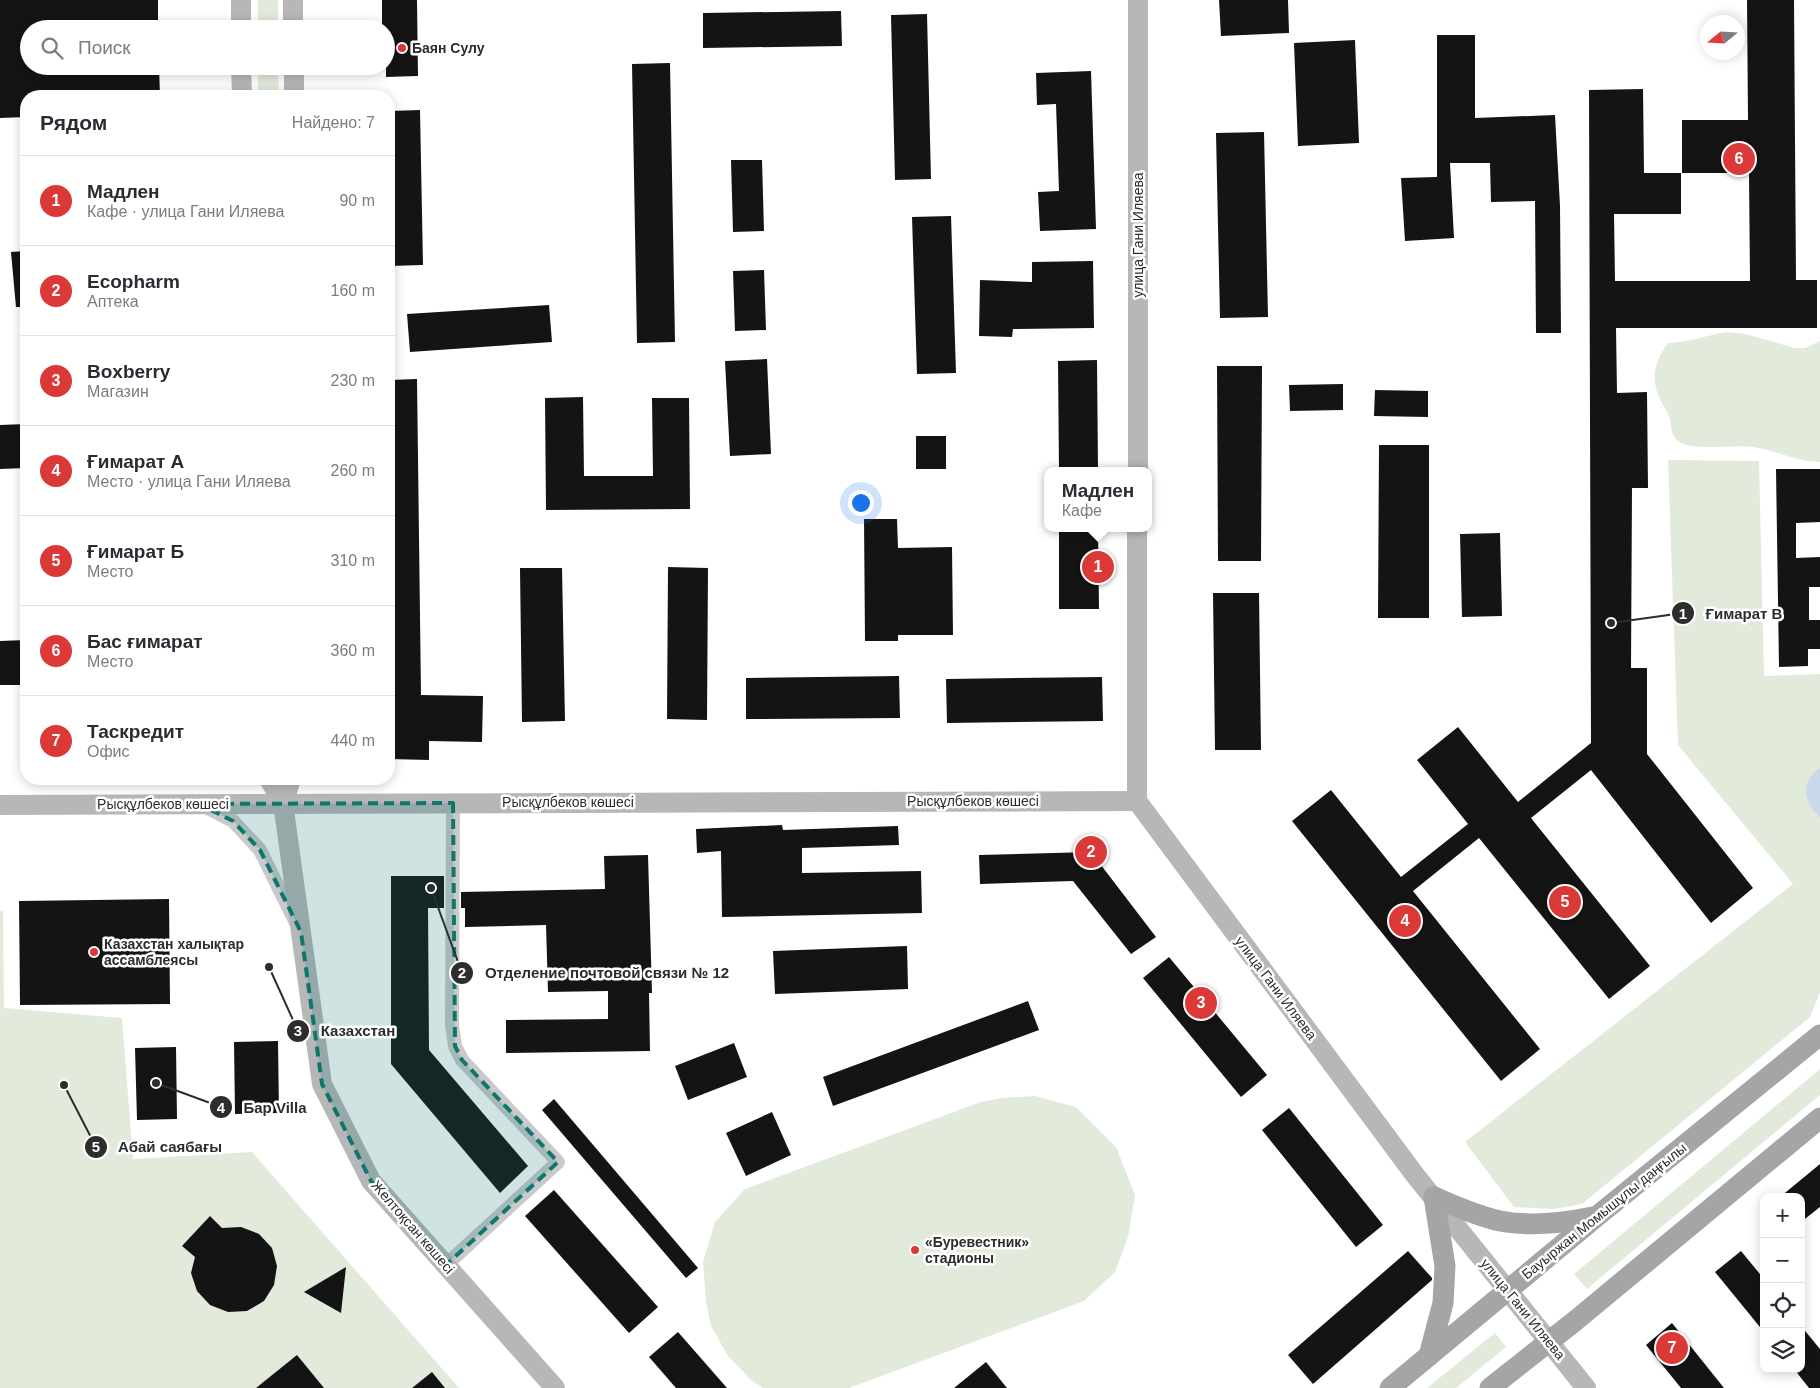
<!DOCTYPE html>
<html lang="ru">
<head>
<meta charset="utf-8">
<style>
	body { margin:0; font-family:Arial,sans-serif; background:#f7f7f7; color:#2b2b33 }
	.controls { position:absolute; right:15px; bottom:15px; display:grid; overflow:hidden; border-radius:10px; box-shadow:0 2px 12px #0003 }
	.controls button { width:45px; height:45px; display:grid; place-items:center; padding:0; border:0; border-bottom:1px solid #e1e1e2; background:#fff; color:#2b2b33; font:25px sans-serif }
	.compass { position:absolute; left:1700px; top:15px; width:45px; height:45px; border-radius:50%; background:#fff; box-shadow:0 2px 12px #0003; rotate:252deg }
	.you { position:absolute; left:860px; top:502px; width:18px; height:18px; margin:-12px; border:4px solid #fff; border-radius:50%; background:#1a73e8; box-shadow:0 0 0 8px #1a73e833 }
	.badge { display:grid; place-items:center; width:32px; height:32px; border-radius:50%; background:#db3937; color:#fff; font-size:16px; font-weight:700 }
	.pin { position:absolute; translate:-50% -50%; border:2px solid #fff; box-shadow:0 1px 5px #0006 }
	.popup { position:absolute; left:1044px; top:467px; width:108px; height:65px; box-sizing:border-box; display:grid; place-content:center; border-radius:10px; background:#fff; filter:drop-shadow(0 1px 4px #0005); font-size:16px; white-space:nowrap; color:#7c7c81 }
	.popup b { font-size:19px; color:#2b2b33 }
	.popup::after { content:''; position:absolute; left:50%; top:100%; margin-left:-10px; border:10px solid transparent; border-top-color:#fff }
	.list { margin:0; padding:0; list-style:none }
	h2 { display:flex; justify-content:space-between; align-items:center; height:65px; margin:0; padding:0 20px; font-size:21px }
	h2 small { font-size:16px; font-weight:400; color:#7c7c81 }
	.list li { display:grid; grid-template-columns:32px 1fr auto; gap:15px; align-items:center; box-sizing:border-box; height:90px; padding:0 20px; border-top:1px solid #e1e1e2 }
	.list b { display:block; font-size:19px; white-space:nowrap }
	.list p { margin:0; font-size:16px; white-space:nowrap; color:#7c7c81 }
	.list em { font-size:16px; font-style:normal; color:#7c7c81 }
	.icon { flex:none; width:28px; height:28px; fill:none; stroke:currentColor; stroke-width:2; stroke-linecap:round; stroke-linejoin:round }
	.map { position:relative; flex:none; width:1820px; height:1388px; overflow:hidden }
	.search { position:absolute; background:#fff; box-shadow:0 2px 12px #0003; left:20px; top:20px; width:375px; height:55px; display:flex; align-items:center; gap:12px; box-sizing:border-box; padding:0 18px; border-radius:28px; color:#7c7c81; font-size:19px }
	.panel { position:absolute; background:#fff; box-shadow:0 2px 12px #0003; left:20px; top:90px; width:375px; height:695px; border-radius:20px }
	.map>svg:first-child { display:block }
</style>
</head>
<body>
<div class="map">
<svg width="1820" height="1388" viewBox="0 0 1820 1388">
	<rect width="100%" height="100%" fill="#fff"/>
	<!-- green -->
	<g fill="#e1eadb">
		<rect x="258" y="0" width="20" height="29"/>
		<polygon points="258,66 278,66 279,96 258,96"/>
		<path d="M 1726,332 L 1746,334 L 1795,348 L 1805,348 L 1820,341 L 1820,462 C 1796,462 1776,450 1753,447 C 1734,444 1697,451 1681,443 C 1671,437 1672,430 1670,420 C 1669,413 1663,406 1660,399 C 1650,379 1655,360 1668,343 C 1687,342 1706,336 1726,332 Z"/>
		<polygon points="1668,460 1759,461 1764,676 1820,674 1820,992 1810,1017 1582,1204 1554,1209 1514,1207 1465,1142 1793,884 1678,745"/>
		<polygon points="0,911 3,911 4,1008 122,1018 133,1159 252,1152 459,1388 0,1388"/>
		<polygon points="1820,1069 1820,1095 1587,1289 1574,1274"/>
		<polygon points="1035,1096 1076,1107 1116,1147 1135,1195 1128,1237 1115,1272 1084,1301 849,1388 763,1388 751,1380 728,1356 711,1326 706,1301 703,1262 715,1222 745,1189 981,1102 1002,1098"/>
		<polygon points="1495,1333 1506,1347 1456,1388 1427,1388"/>
	</g>
	<!-- water -->
	<path fill="#c8d9e9" d="M 1820,768 L 1820,817 C 1803,803 1800,781 1820,768 Z"/>
	<!-- building -->
	<g fill="#141414">
		<polygon points="0,0 158,0 158,29 29,29 29,66 159,66 160,96 26,96 26,117 0,118"/>
		<polygon points="382,0 417,0 418,76 386,77 386,29 382,29"/>
		<polygon points="1219,0 1288,0 1289,33 1221,36"/>
		<polygon points="1747,0 1794,0 1796,280 1817,280 1817,328 1616,328 1617,393 1647,392 1648,488 1632,488 1631,668 1647,668 1647,754 1753,888 1711,923 1591,770 1531,818 1650,966 1609,999 1479,838 1413,891 1540,1049 1501,1081 1292,821 1331,790 1401,877 1468,824 1417,760 1458,727 1518,802 1591,743 1589,90 1643,89 1644,173 1681,173 1681,214 1614,214 1615,281 1750,281 1749,173 1682,173 1682,120 1748,120"/>
		<polygon points="841,11 842,46 703,48 703,13"/>
		<polygon points="927,14 931,179 895,180 891,15"/>
		<polygon points="1437,35 1475,35 1475,118 1555,115 1560,206 1561,333 1536,333 1535,201 1491,202 1490,163 1450,163 1454,238 1405,241 1401,178 1437,177"/>
		<polygon points="1355,40 1359,143 1298,146 1294,43"/>
		<polygon points="670,63 675,342 637,343 632,64"/>
		<polygon points="1091,71 1096,229 1040,231 1038,192 1059,191 1056,104 1037,105 1036,73"/>
		<polygon points="420,110 423,265 389,266 389,111"/>
		<polygon points="1264,132 1268,317 1220,318 1216,133"/>
		<polygon points="731,160 762,160 764,231 733,232"/>
		<polygon points="951,216 956,373 917,374 912,217"/>
		<polygon points="26,251 26,307 16,307 11,252"/>
		<polygon points="1093,261 1094,328 1013,329 1012,337 979,336 980,280 1032,282 1032,262"/>
		<polygon points="764,270 766,330 735,331 733,271"/>
		<polygon points="549,305 552,342 410,352 407,314"/>
		<polygon points="767,359 771,454 730,456 725,361"/>
		<polygon points="1097,360 1098,471 1059,471 1058,361"/>
		<polygon points="1217,366 1262,366 1261,561 1218,561"/>
		<polygon points="417,379 421,695 483,696 482,742 429,741 429,760 389,759 389,722 392,723 389,380"/>
		<polygon points="1343,384 1343,410 1290,411 1289,385"/>
		<polygon points="1375,390 1428,391 1428,417 1374,416"/>
		<polygon points="583,397 584,476 653,476 652,398 689,398 690,509 546,510 545,398"/>
		<polygon points="26,424 26,468 0,469 0,425"/>
		<rect x="916" y="436" width="30" height="33"/>
		<polygon points="1379,445 1429,445 1429,618 1378,618"/>
		<polygon points="1776,469 1820,469 1820,522 1796,523 1796,558 1820,557 1820,587 1809,587 1809,620 1820,620 1820,649 1808,649 1808,666 1779,667"/>
		<polygon points="864,519 897,519 898,548 952,547 953,635 898,635 898,641 865,641"/>
		<polygon points="1059,528 1098,528 1099,609 1059,609"/>
		<polygon points="1500,533 1502,616 1462,617 1460,534"/>
		<polygon points="668,567 708,568 707,720 667,719"/>
		<polygon points="520,568 562,568 565,721 522,722"/>
		<polygon points="1213,593 1259,593 1261,750 1215,750"/>
		<polygon points="26,640 26,685 0,685 0,641"/>
		<polygon points="899,676 900,718 746,719 746,678"/>
		<polygon points="1102,677 1103,721 947,723 946,679"/>
		<polygon points="782,825 783,830 898,826 899,845 802,848 802,873 921,871 922,913 722,917 721,851 697,853 696,829"/>
		<polygon points="1091,852 1156,937 1131,954 1073,881 980,884 979,855"/>
		<polygon points="648,855 652,993 649,993 650,1051 506,1053 506,1020 608,1019 608,991 548,992 546,925 465,927 465,908 461,908 461,892 605,889 604,856"/>
		<polygon points="391,876 444,876 444,908 428,908 429,1050 528,1166 500,1193 391,1064"/>
		<polygon points="169,899 170,1004 20,1005 19,901"/>
		<polygon points="907,946 908,989 775,994 773,951"/>
		<polygon points="1169,957 1267,1075 1241,1097 1143,978"/>
		<polygon points="1028,1001 1039,1030 833,1106 823,1077"/>
		<polygon points="278,1041 279,1113 235,1114 234,1042"/>
		<polygon points="734,1043 747,1077 688,1100 675,1066"/>
		<polygon points="176,1047 177,1119 137,1120 135,1048"/>
		<polygon points="554,1099 698,1268 686,1278 542,1110"/>
		<polygon points="1289,1108 1383,1225 1356,1247 1262,1130"/>
		<polygon points="772,1112 791,1155 746,1176 726,1133"/>
		<polygon points="1820,1164 1820,1207 1801,1222 1801,1197 1780,1197"/>
		<polygon points="554,1190 658,1307 629,1333 525,1216"/>
		<polygon points="210,1216 222,1228 241,1227 259,1234 272,1248 277,1266 274,1285 264,1301 247,1311 228,1312 210,1305 197,1291 191,1273 195,1257 182,1246"/>
		<polygon points="1408,1251 1432,1278 1432,1280 1313,1384 1288,1355"/>
		<polygon points="1741,1251 1764,1279 1764,1332 1715,1272"/>
		<polygon points="346,1267 341,1313 304,1292"/>
		<polygon points="1672,1323 1724,1388 1681,1388 1646,1345"/>
		<polygon points="1801,1326 1820,1349 1820,1388 1809,1388 1794,1369 1801,1369"/>
		<polygon points="678,1332 727,1388 676,1388 649,1357"/>
		<polygon points="297,1355 324,1388 256,1388"/>
		<polygon points="986,1362 1007,1388 954,1388"/>
		<polygon points="432,1372 445,1388 412,1388"/>
	</g>
	<g fill="none" stroke-linecap="round" stroke-linejoin="round">
		<!-- street -->
		<g stroke="#cacaca" stroke-width="14">
			<polyline points="204,806 233,821 260,850 295,921"/>
			<polyline points="446,1265 558,1162 462,1060 455,1046 452,1025 453,803"/>
		</g>
		<!-- secondary -->
		<g stroke="#b7b7b7" stroke-width="20">
			<polyline points="241,0 241,29"/>
			<polyline points="293,0 293,29"/>
			<polyline points="241,66 242,96"/>
			<polyline points="294,66 294,96"/>
			<polyline points="1138,471 1138,0"/>
			<polyline points="1137,528 1137,801 1415,1175 1586,1388"/>
			<polyline points="269,779 283,803 322,1084 371,1181 555,1388"/>
			<polyline points="283,803 291,779"/>
			<polyline points="0,805 1137,801"/>
		</g>
		<!-- primary -->
		<g stroke="#a5a5a5" stroke-width="21">
			<path d="M 1434,1197 C 1455,1206 1477,1216 1500,1221 C 1530,1227 1563,1223 1593,1217"/>
			<polyline points="1429,1356 1443,1303 1445,1266 1434,1197"/>
			<polyline points="1390,1388 1596,1217 1820,1035"/>
			<polyline points="1490,1388 1575,1321 1820,1118"/>
		</g>
	</g>
	<!-- marked area -->
	<path fill="#0f766e" fill-opacity="0.2" stroke="#0f766e" stroke-width="4" stroke-dasharray="10 6" stroke-linejoin="round" d="M 453,803 L 455,1046 L 462,1060 L 558,1162 L 446,1265 L 371,1181 L 322,1084 L 301,932 L 260,850 L 233,821 L 199,804 Z"/>
	<!-- markers -->
	<g fill="#db3937" stroke="#fff" stroke-width="2">
		<circle cx="402" cy="48" r="5"/>
		<circle cx="94" cy="952" r="5"/>
		<circle cx="915" cy="1250" r="5"/>
	</g>
	<g text-anchor="middle" stroke-width="5" stroke-linejoin="round" paint-order="stroke">
		<!-- poi labels -->
		<g font-size="14" font-weight="bold" fill="#2d2d2d" stroke="#fff" text-anchor="start">
			<text x="412" y="53">Баян Сулу</text>
			<text x="104" y="949">Казахстан халықтар<tspan x="104" dy="16">ассамблеясы</tspan></text>
			<text x="925" y="1247">«Буревестник»<tspan x="925" dy="16">стадионы</tspan></text>
		</g>
		<!-- street labels -->
		<g font-size="14" fill="#2d2d2d" stroke="#fff">
			<text transform="translate(1138 235) rotate(-90)" y="5">улица Гани Иляева</text>
			<text x="973" y="806">Рысқұлбеков көшесі</text>
			<text x="568" y="807">Рысқұлбеков көшесі</text>
			<text x="163" y="809">Рысқұлбеков көшесі</text>
			<text transform="translate(1276 988) rotate(53)" y="5">улица Гани Иляева</text>
			<text transform="translate(1604 1211) rotate(-39)" y="5">Бауыржан Момышұлы даңғылы</text>
			<text transform="translate(413 1227) rotate(49)" y="5">Желтоқсан көшесі</text>
			<text transform="translate(1523 1309) rotate(51)" y="5">улица Гани Иляева</text>
		</g>
	</g>
	<!-- callouts -->
	<path fill="none" stroke="#2d2d2d" stroke-width="2" d="M1611 623L1683 613M431 888L462 973M269 967L298 1031M156 1083L221 1107M64 1085L96 1147"/>
	<g fill="#2d2d2d" stroke="#fff" stroke-width="2">
		<circle cx="1611" cy="623" r="5"/>
		<circle cx="431" cy="888" r="5"/>
		<circle cx="269" cy="967" r="5"/>
		<circle cx="156" cy="1083" r="5"/>
		<circle cx="64" cy="1085" r="5"/>
		<circle cx="1683" cy="613" r="12"/>
		<circle cx="462" cy="973" r="12"/>
		<circle cx="298" cy="1031" r="12"/>
		<circle cx="221" cy="1107" r="12"/>
		<circle cx="96" cy="1147" r="12"/>
	</g>
	<g font-size="15" text-anchor="middle" font-weight="bold" fill="#fff">
		<text x="1683" y="619">1</text>
		<text x="462" y="978">2</text>
		<text x="298" y="1036">3</text>
		<text x="221" y="1113">4</text>
		<text x="96" y="1152">5</text>
	</g>
	<g font-size="15" text-anchor="middle" font-weight="bold" fill="#2d2d2d" stroke="#fff" stroke-width="5" stroke-linejoin="round" paint-order="stroke">
		<text x="1744" y="619">Ғимарат В</text>
		<text x="607" y="978">Отделение почтовой связи № 12</text>
		<text x="358" y="1036">Казахстан</text>
		<text x="275" y="1113">Бар Villa</text>
		<text x="170" y="1152">Абай саябағы</text>
	</g>
</svg>
<div class="controls">
<button>+</button>
<button>−</button>
<button><svg class="icon" aria-label="locate" viewBox="0 0 24 24"><circle cx="12" cy="12" r="6"/><path d="M12 2v4M12 18v4M2 12h4M18 12h4"/></svg></button>
<button><svg class="icon" aria-label="layers" viewBox="0 0 24 24"><path d="M12 4l9 5-9 5-9-5zM3 14l9 5 9-5"/></svg></button>
</div>
<svg class="compass" viewBox="-18 -18 36 36"><path d="M0-13l5 13h-10z" fill="#e53935"/><path d="M0 13l5-13h-10z" fill="#7c7c81"/></svg>
<div class="you"></div>
<div class="pin badge" style="left:1098px;top:567px">1</div>
<div class="popup"><b>Мадлен</b>Кафе</div>
<div class="pin badge" style="left:1091px;top:852px">2</div>
<div class="pin badge" style="left:1201px;top:1003px">3</div>
<div class="pin badge" style="left:1405px;top:921px">4</div>
<div class="pin badge" style="left:1565px;top:902px">5</div>
<div class="pin badge" style="left:1739px;top:159px">6</div>
<div class="pin badge" style="left:1672px;top:1348px">7</div>
<div class="search"><svg class="icon" aria-label="search" viewBox="0 0 24 24"><circle cx="10" cy="10" r="6"/><path d="M15 15l6 6"/></svg>Поиск</div>
<section class="panel">
<h2>Рядом<small>Найдено: 7</small></h2>
<ul class="list">
<li><span class="badge">1</span><div><b>Мадлен</b><p>Кафе · улица Гани Иляева</p></div><em>90 m</em></li>
<li><span class="badge">2</span><div><b>Ecopharm</b><p>Аптека</p></div><em>160 m</em></li>
<li><span class="badge">3</span><div><b>Boxberry</b><p>Магазин</p></div><em>230 m</em></li>
<li><span class="badge">4</span><div><b>Ғимарат А</b><p>Место · улица Гани Иляева</p></div><em>260 m</em></li>
<li><span class="badge">5</span><div><b>Ғимарат Б</b><p>Место</p></div><em>310 m</em></li>
<li><span class="badge">6</span><div><b>Бас ғимарат</b><p>Место</p></div><em>360 m</em></li>
<li><span class="badge">7</span><div><b>Таскредит</b><p>Офис</p></div><em>440 m</em></li>
</ul>
</section>
</div>
</body>
</html>
